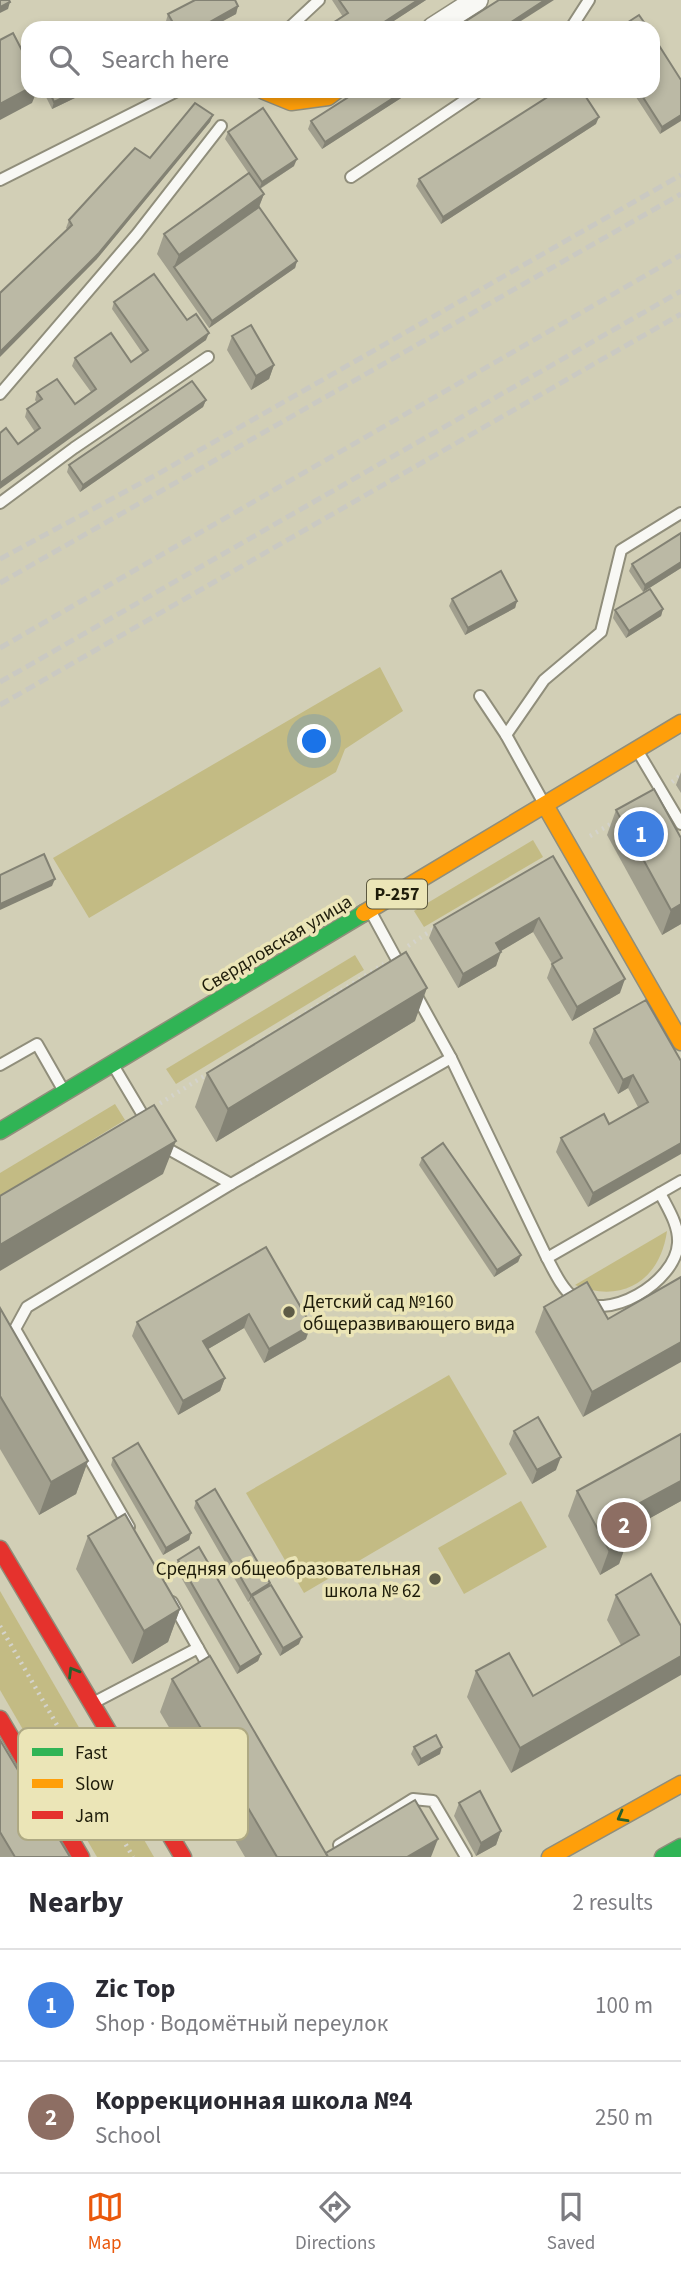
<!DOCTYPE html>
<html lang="en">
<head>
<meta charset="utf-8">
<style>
	body { margin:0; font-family:"Source Sans 3",sans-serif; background:#f2f2f3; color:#2b2b33 }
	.you { position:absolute; left:315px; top:742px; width:24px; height:24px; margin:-18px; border:5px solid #fff; border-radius:50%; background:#1a73e8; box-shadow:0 0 0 10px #1a73e833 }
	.badge { display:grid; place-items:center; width:46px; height:46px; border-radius:50%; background:#ea580c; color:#fff; font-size:23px; font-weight:700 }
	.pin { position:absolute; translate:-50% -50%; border:4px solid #fff; box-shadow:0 2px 7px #0006 }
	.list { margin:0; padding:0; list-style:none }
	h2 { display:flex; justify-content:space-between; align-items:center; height:91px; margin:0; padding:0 28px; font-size:30px }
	h2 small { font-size:23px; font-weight:400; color:#7c7c81 }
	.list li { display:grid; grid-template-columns:46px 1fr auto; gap:21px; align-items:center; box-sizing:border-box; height:112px; padding:0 28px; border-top:2px solid #e1e1e2 }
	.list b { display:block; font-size:26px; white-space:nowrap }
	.list p { margin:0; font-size:23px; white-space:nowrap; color:#7c7c81 }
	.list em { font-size:23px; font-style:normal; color:#7c7c81 }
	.icon { flex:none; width:38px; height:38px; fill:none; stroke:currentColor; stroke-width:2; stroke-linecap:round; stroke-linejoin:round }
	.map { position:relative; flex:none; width:681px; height:1857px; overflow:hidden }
	.search { position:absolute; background:#fff; box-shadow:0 4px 10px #0003; left:21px; right:21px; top:21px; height:77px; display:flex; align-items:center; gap:18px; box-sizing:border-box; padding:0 24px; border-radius:21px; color:#7c7c81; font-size:26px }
	.sheet { height:315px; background:#fff }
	nav { display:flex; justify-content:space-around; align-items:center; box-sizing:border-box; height:98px; border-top:2px solid #e1e1e2; background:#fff; font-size:19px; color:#7c7c81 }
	nav a { display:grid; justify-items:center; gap:4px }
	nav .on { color:#ea580c }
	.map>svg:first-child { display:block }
</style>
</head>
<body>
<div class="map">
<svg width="681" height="1857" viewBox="0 0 681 1857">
	<rect width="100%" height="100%" fill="#d2cfb6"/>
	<!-- green -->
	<g fill="#c3bb84">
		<polygon points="380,667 403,711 345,749 336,772 89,918 53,858"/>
		<polygon points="533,840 543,857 424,927 414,911"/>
		<polygon points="355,955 364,970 176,1084 166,1069"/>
		<polygon points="115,1104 125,1120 0,1196 0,1173"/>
		<path d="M 667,1231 C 660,1281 622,1304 575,1285 Z"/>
		<polygon points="449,1375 507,1474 304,1593 246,1493"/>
		<polygon points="521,1501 547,1547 464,1594 438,1548"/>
		<polygon points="0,1591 154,1857 97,1857 0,1690"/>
	</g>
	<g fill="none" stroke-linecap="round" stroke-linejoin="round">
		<defs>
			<g id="lane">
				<polyline points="289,28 319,0"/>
				<polyline points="571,28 589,0"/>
				<polyline points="351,177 479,91"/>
				<polyline points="0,180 177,91"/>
				<polyline points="0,394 137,234 221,126"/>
				<polyline points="0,503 74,448 208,357"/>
				<polyline points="480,696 506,735 542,800"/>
				<polyline points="506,735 544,680 601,632 621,550 681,513"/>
				<polyline points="640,755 681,824"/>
				<polyline points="372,914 403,971"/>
				<polyline points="451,1058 547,1258 681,1181"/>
				<polyline points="0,1065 37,1044 61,1086"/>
				<polyline points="116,1070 147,1122"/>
				<polyline points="231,1184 451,1058 414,991"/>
				<path d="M 547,1258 C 554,1271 562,1289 574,1298 C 607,1324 676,1282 678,1243 C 679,1225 668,1209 660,1193"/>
				<polyline points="129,1527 15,1329 27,1307 231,1184 161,1145"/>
				<polyline points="172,1602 198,1648"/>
				<polyline points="93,1703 198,1648 211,1671"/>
				<polyline points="339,1845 413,1799 433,1801 466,1857"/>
			</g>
			<polyline id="street" points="433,28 477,0"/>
			<g id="fast">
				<polyline points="0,1131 364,913"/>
				<polyline points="663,1857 681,1847"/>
			</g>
			<g id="slow">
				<polyline points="264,91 291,102 328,97 336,91"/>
				<polyline points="545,805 681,1042"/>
				<polyline points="364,913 681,723"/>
				<polyline points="550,1857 681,1784"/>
			</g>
			<g id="jam">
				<polyline points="0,1549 183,1857"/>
				<polyline points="0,1719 81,1857"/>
			</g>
		</defs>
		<!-- lane casing -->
		<use href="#lane" stroke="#908e7b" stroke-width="14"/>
		<!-- street casing -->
		<use href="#street" stroke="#908e7b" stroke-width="24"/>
		<!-- fast casing -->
		<use href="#fast" stroke="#908e7b" stroke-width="19"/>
		<!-- slow casing -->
		<use href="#slow" stroke="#908e7b" stroke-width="19"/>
		<!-- jam casing -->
		<use href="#jam" stroke="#908e7b" stroke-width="19"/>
		<!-- path -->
		<g stroke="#d4d3cb" stroke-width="4.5" stroke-dasharray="2 5" stroke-linecap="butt">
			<polyline points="672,782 681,775"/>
			<polyline points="590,836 616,821"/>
			<polyline points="408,946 435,928"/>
			<polyline points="264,1039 384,964"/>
			<polyline points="154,1107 209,1073"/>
			<polyline points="0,1626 133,1857"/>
		</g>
		<!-- lane -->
		<use href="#lane" stroke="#f8f8f4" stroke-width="10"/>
		<!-- street -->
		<use href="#street" stroke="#f8f8f4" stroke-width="21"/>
		<!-- fast -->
		<use href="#fast" stroke="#30b455" stroke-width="16"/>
		<!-- slow -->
		<use href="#slow" stroke="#ff9f0a" stroke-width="16"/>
		<!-- jam -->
		<use href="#jam" stroke="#e5322d" stroke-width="16"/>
		<!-- rail -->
		<g stroke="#cac9c2" stroke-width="5" stroke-dasharray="10 5" stroke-linecap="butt">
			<polyline points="0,559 156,475 681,175"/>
			<polyline points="0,583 681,194"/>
			<polyline points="0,648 681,255"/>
			<polyline points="0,682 681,291"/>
			<polyline points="0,705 681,314"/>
		</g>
	</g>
	<!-- wall -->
	<g fill="#a19f8e">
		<polygon points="332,0 426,0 383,28 325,28 343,17"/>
		<polygon points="238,6 236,14 210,28 169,28 166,21 168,14"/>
		<polygon points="681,80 660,134 632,91 653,91"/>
		<polygon points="43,91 81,91 79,96 52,109"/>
		<polygon points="358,91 412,91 322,149 308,129 311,121"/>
		<polygon points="213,115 210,122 96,260 66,228 69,220 150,158"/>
		<polygon points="596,124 441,224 416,186 419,179"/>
		<polygon points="228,132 294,166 260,189 264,194 259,207 297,261 295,268 209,328 157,254 164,234 249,174 225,139"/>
		<polygon points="114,302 187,320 206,340 18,444 35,432 25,417 27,409 37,403 35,400 37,392 75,404 91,392 72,366 75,358 131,362 143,354 112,309"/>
		<polygon points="232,336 274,365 269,379 251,390 227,350"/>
		<polygon points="206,400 203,407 80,492 67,472 69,465"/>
		<polygon points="681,533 681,568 643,592 629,571 632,564"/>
		<polygon points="452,599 517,601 515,608 465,635 449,606"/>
		<polygon points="663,609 661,616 626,638 613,618 615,610"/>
		<polygon points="681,772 681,793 676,785"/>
		<polygon points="616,810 681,924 662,935 607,835"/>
		<polygon points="553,856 620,993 572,1021 547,978 552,964 533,932 500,951 496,966 458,988 429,938 434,925"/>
		<polygon points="415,1021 216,1142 195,1107 207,1073"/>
		<polygon points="594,1029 681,1061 588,1207 556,1152 561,1138 609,1124 638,1107 628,1088 618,1094 589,1043"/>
		<polygon points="422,1158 521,1255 518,1262 494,1277 419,1165"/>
		<polygon points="266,1247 306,1339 264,1363 244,1328 208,1349 225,1378 220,1391 178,1415 132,1336 137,1322"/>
		<polygon points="681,1277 583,1417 535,1332 544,1307 608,1319"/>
		<polygon points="0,1308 88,1461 76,1494 39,1515 0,1449"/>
		<polygon points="514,1431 556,1470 532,1484 509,1444"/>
		<polygon points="113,1458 191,1533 189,1540 163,1555 111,1465"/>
		<polygon points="577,1491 681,1501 624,1532 628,1539 619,1564 600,1575 568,1516"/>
		<polygon points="196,1501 270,1583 269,1586 299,1644 280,1656 249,1603 250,1601 248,1602 194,1508"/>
		<polygon points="88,1536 180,1609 168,1642 132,1664 76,1569"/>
		<polygon points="178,1560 261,1654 258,1661 237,1674 175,1567"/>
		<polygon points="616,1595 681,1626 511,1773 467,1697 476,1671 533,1696 621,1645 607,1620"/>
		<polygon points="172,1679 326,1853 431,1857 245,1857 160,1712"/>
		<polygon points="0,1740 70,1857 0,1857"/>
		<polygon points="414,1747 440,1754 418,1766 411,1754"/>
		<polygon points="459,1803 501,1831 496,1845 476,1856 454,1816"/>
	</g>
	<!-- shaded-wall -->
	<g fill="#838274">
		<polygon points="418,0 426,0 383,28 375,28"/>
		<polygon points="545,0 554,0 510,28 502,28"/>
		<polygon points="10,2 8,9 0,13 0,7"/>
		<polygon points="238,6 236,14 210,28 199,28"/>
		<polygon points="28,89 28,91 37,91 32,103 0,120 0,104"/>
		<polygon points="77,91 81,91 79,96 52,109 54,102"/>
		<polygon points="404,91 412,91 322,149 325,142"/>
		<polygon points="213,115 210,122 96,260 0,357 0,352"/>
		<polygon points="681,115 681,121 660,134 662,127"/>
		<polygon points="599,117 596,124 441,224 443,217"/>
		<polygon points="297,159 294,166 259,189 262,182"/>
		<polygon points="264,194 256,214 174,267 179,255"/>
		<polygon points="297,261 295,268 209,328 212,321"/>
		<polygon points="209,333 206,340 0,489 0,483"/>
		<polygon points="274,365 269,379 251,390 256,376"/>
		<polygon points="206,400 203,407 80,492 83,485"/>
		<polygon points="681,562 681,568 643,592 645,585"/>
		<polygon points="517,601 515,608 465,635 468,628"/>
		<polygon points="663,609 661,616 626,638 629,631"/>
		<polygon points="55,879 52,886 0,910 0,904"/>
		<polygon points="681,904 681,924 662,935 671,910"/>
		<polygon points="539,918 533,932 491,957 496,943"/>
		<polygon points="501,952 496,966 458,988 463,974"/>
		<polygon points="625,979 620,993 572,1021 577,1007"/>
		<polygon points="427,988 415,1021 216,1142 228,1109"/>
		<polygon points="633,1075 628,1088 618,1094 623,1080"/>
		<polygon points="176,1141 163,1174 0,1271 0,1245"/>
		<polygon points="681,1143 681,1154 588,1207 593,1193"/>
		<polygon points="521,1255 518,1262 494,1277 497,1270"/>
		<polygon points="249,1314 244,1328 198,1355 203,1341"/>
		<polygon points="311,1325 306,1339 264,1363 269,1349"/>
		<polygon points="681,1342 681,1362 583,1417 592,1392"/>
		<polygon points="225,1378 220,1391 178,1415 183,1401"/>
		<polygon points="561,1457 556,1470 532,1484 537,1470"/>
		<polygon points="88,1461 76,1494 39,1515 51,1482"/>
		<polygon points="681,1481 681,1501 607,1542 616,1516"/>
		<polygon points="191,1533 189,1540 163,1555 166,1548"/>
		<polygon points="628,1539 619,1564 600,1575 609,1550"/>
		<polygon points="270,1583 268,1591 252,1596 248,1602 251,1595"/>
		<polygon points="180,1609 168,1642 132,1664 144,1631"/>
		<polygon points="302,1637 299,1644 280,1656 283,1648"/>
		<polygon points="261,1654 258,1661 237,1674 240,1667"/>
		<polygon points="681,1656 681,1675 511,1773 520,1748"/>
		<polygon points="442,1747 440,1754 418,1766 421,1759"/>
		<polygon points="501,1831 496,1845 476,1856 481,1843"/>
		<polygon points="438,1839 431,1857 407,1857"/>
	</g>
	<!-- building -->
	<g fill="#bbb9a5" stroke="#838274" stroke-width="2">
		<polygon points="0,0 9,0 10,2 0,7"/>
		<polygon points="195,0 235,0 238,6 199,28 176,28 168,14"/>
		<polygon points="339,0 418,0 375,28 325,28 348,13"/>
		<polygon points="499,0 545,0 502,28 455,28"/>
		<polygon points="639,15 648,28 619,28"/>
		<polygon points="13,33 28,62 28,89 0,104 0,40"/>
		<polygon points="653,36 681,80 681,115 662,127 639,91 653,91"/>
		<polygon points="49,91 77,91 54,102"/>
		<polygon points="358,91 404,91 325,142 311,121"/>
		<polygon points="557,91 582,91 599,117 443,217 419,179"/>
		<polygon points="195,103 213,115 99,253 0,352 0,293 72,225 69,220 135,148 150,158"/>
		<polygon points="263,108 297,159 262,182 228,132"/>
		<polygon points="249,173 264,194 179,255 164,234"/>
		<polygon points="259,207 297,261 212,321 174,267"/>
		<polygon points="154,274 187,320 196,314 209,333 0,483 0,433 6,428 18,444 40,428 27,409 42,399 37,392 57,379 75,404 96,389 75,358 111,333 131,362 148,350 114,302"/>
		<polygon points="251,325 274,365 256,376 232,336"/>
		<polygon points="192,381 206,400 83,485 69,465"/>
		<polygon points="681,533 681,562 645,585 632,564"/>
		<polygon points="501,571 517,601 468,628 452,599"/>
		<polygon points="650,589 663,609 629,631 615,610"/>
		<polygon points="654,789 681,838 681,904 671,910 616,810"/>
		<polygon points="44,854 55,879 0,904 0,875"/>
		<polygon points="553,856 625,979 577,1007 552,964 562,958 539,918 496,943 501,952 463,974 434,925"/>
		<polygon points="406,952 427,988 228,1109 207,1073"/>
		<polygon points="646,1000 681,1061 681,1143 593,1193 561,1138 604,1114 609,1124 648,1102 633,1075 623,1080 594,1029"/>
		<polygon points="154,1105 176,1141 0,1245 0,1196"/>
		<polygon points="443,1143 521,1255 497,1270 422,1158"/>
		<polygon points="266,1247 311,1325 269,1349 249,1314 203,1341 225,1378 183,1401 137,1322"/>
		<polygon points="681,1277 681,1342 592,1392 544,1307 587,1282 608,1319"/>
		<polygon points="0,1308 88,1461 51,1482 0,1396"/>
		<polygon points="538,1417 561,1457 537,1470 514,1431"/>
		<polygon points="681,1434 681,1481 616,1516 628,1539 609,1550 577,1491"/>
		<polygon points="138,1443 191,1533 166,1548 113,1458"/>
		<polygon points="215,1489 270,1583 251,1595 196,1501"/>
		<polygon points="125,1514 180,1609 144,1631 88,1536"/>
		<polygon points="199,1547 261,1654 240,1667 178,1560"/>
		<polygon points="651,1574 681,1626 681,1656 520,1748 476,1671 509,1653 533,1696 639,1635 616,1595"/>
		<polygon points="271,1585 302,1637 283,1648 252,1596"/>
		<polygon points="210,1656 328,1857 277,1857 172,1679"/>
		<polygon points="436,1735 442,1747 421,1759 414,1747"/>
		<polygon points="0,1740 70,1857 15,1857 0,1832"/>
		<polygon points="480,1791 501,1831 481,1843 459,1803"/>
		<polygon points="415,1800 438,1839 407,1857 328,1857 326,1853"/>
	</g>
	<!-- one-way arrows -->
	<defs><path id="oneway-chevron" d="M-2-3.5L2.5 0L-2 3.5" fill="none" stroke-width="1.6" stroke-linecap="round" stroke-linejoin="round" transform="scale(1.75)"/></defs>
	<g stroke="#26602c">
		<use href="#oneway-chevron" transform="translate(73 1672) rotate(-121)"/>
		<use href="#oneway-chevron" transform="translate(622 1817) rotate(151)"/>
	</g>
	<!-- markers -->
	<g fill="#5d5b46" stroke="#ebe5b7" stroke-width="2.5">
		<circle cx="289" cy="1312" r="7"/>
		<circle cx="435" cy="1579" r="7"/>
	</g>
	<g text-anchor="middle" stroke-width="7" stroke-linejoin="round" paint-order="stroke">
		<!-- shield labels -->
		<rect fill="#ebe5b7" stroke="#5c583e" stroke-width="2" x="367" y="879.5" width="60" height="29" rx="5"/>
		<g font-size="18" font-weight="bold" fill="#1e1c0a">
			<text x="397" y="900">Р-257</text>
		</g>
		<!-- street labels -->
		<g font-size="19" fill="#1e1c0a" stroke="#ebe5b7">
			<text transform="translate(276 943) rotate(-31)" y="7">Свердловская улица</text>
		</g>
		<!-- poi labels -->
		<g font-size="19" fill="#1e1c0a" stroke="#ebe5b7" text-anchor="start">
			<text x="303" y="1308">Детский сад №160<tspan x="303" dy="22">общеразвивающего вида</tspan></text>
			<text x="421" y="1575" text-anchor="end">Средняя общеобразовательная<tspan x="421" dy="22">школа № 62</tspan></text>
		</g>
	</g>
	<!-- legend -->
	<rect x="18" y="1728" width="230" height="112" rx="10" fill="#ebe5b7" stroke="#aea983" stroke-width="2"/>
	<rect x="32" y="1748" width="31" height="8" fill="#30b455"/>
	<rect x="32" y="1779" width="31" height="9" fill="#ff9f0a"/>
	<rect x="32" y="1811" width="31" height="8" fill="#e5322d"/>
	<g font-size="19" fill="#1e1c0a">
		<text x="75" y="1759">Fast</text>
		<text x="75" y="1790">Slow</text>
		<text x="75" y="1822">Jam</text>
	</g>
</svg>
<div class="you"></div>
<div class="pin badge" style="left:641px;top:834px;background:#3f7fe0">1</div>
<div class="pin badge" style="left:624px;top:1525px;background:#8d6e63">2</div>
<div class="search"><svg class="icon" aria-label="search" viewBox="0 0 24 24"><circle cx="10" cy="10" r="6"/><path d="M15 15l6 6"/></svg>Search here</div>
</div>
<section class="sheet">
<h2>Nearby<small>2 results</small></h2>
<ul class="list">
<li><span class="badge" style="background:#3f7fe0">1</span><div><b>Zic Top</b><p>Shop · Водомётный переулок</p></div><em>100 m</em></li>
<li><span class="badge" style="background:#8d6e63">2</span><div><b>Коррекционная школа №4</b><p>School</p></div><em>250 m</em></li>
</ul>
</section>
<nav>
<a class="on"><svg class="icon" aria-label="map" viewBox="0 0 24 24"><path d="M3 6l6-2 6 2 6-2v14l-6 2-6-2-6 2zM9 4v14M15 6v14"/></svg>Map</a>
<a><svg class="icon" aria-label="directions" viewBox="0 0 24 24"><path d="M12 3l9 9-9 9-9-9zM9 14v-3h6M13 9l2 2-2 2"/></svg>Directions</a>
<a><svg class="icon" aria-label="saved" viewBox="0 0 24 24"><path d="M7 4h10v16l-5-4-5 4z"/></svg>Saved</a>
</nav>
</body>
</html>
